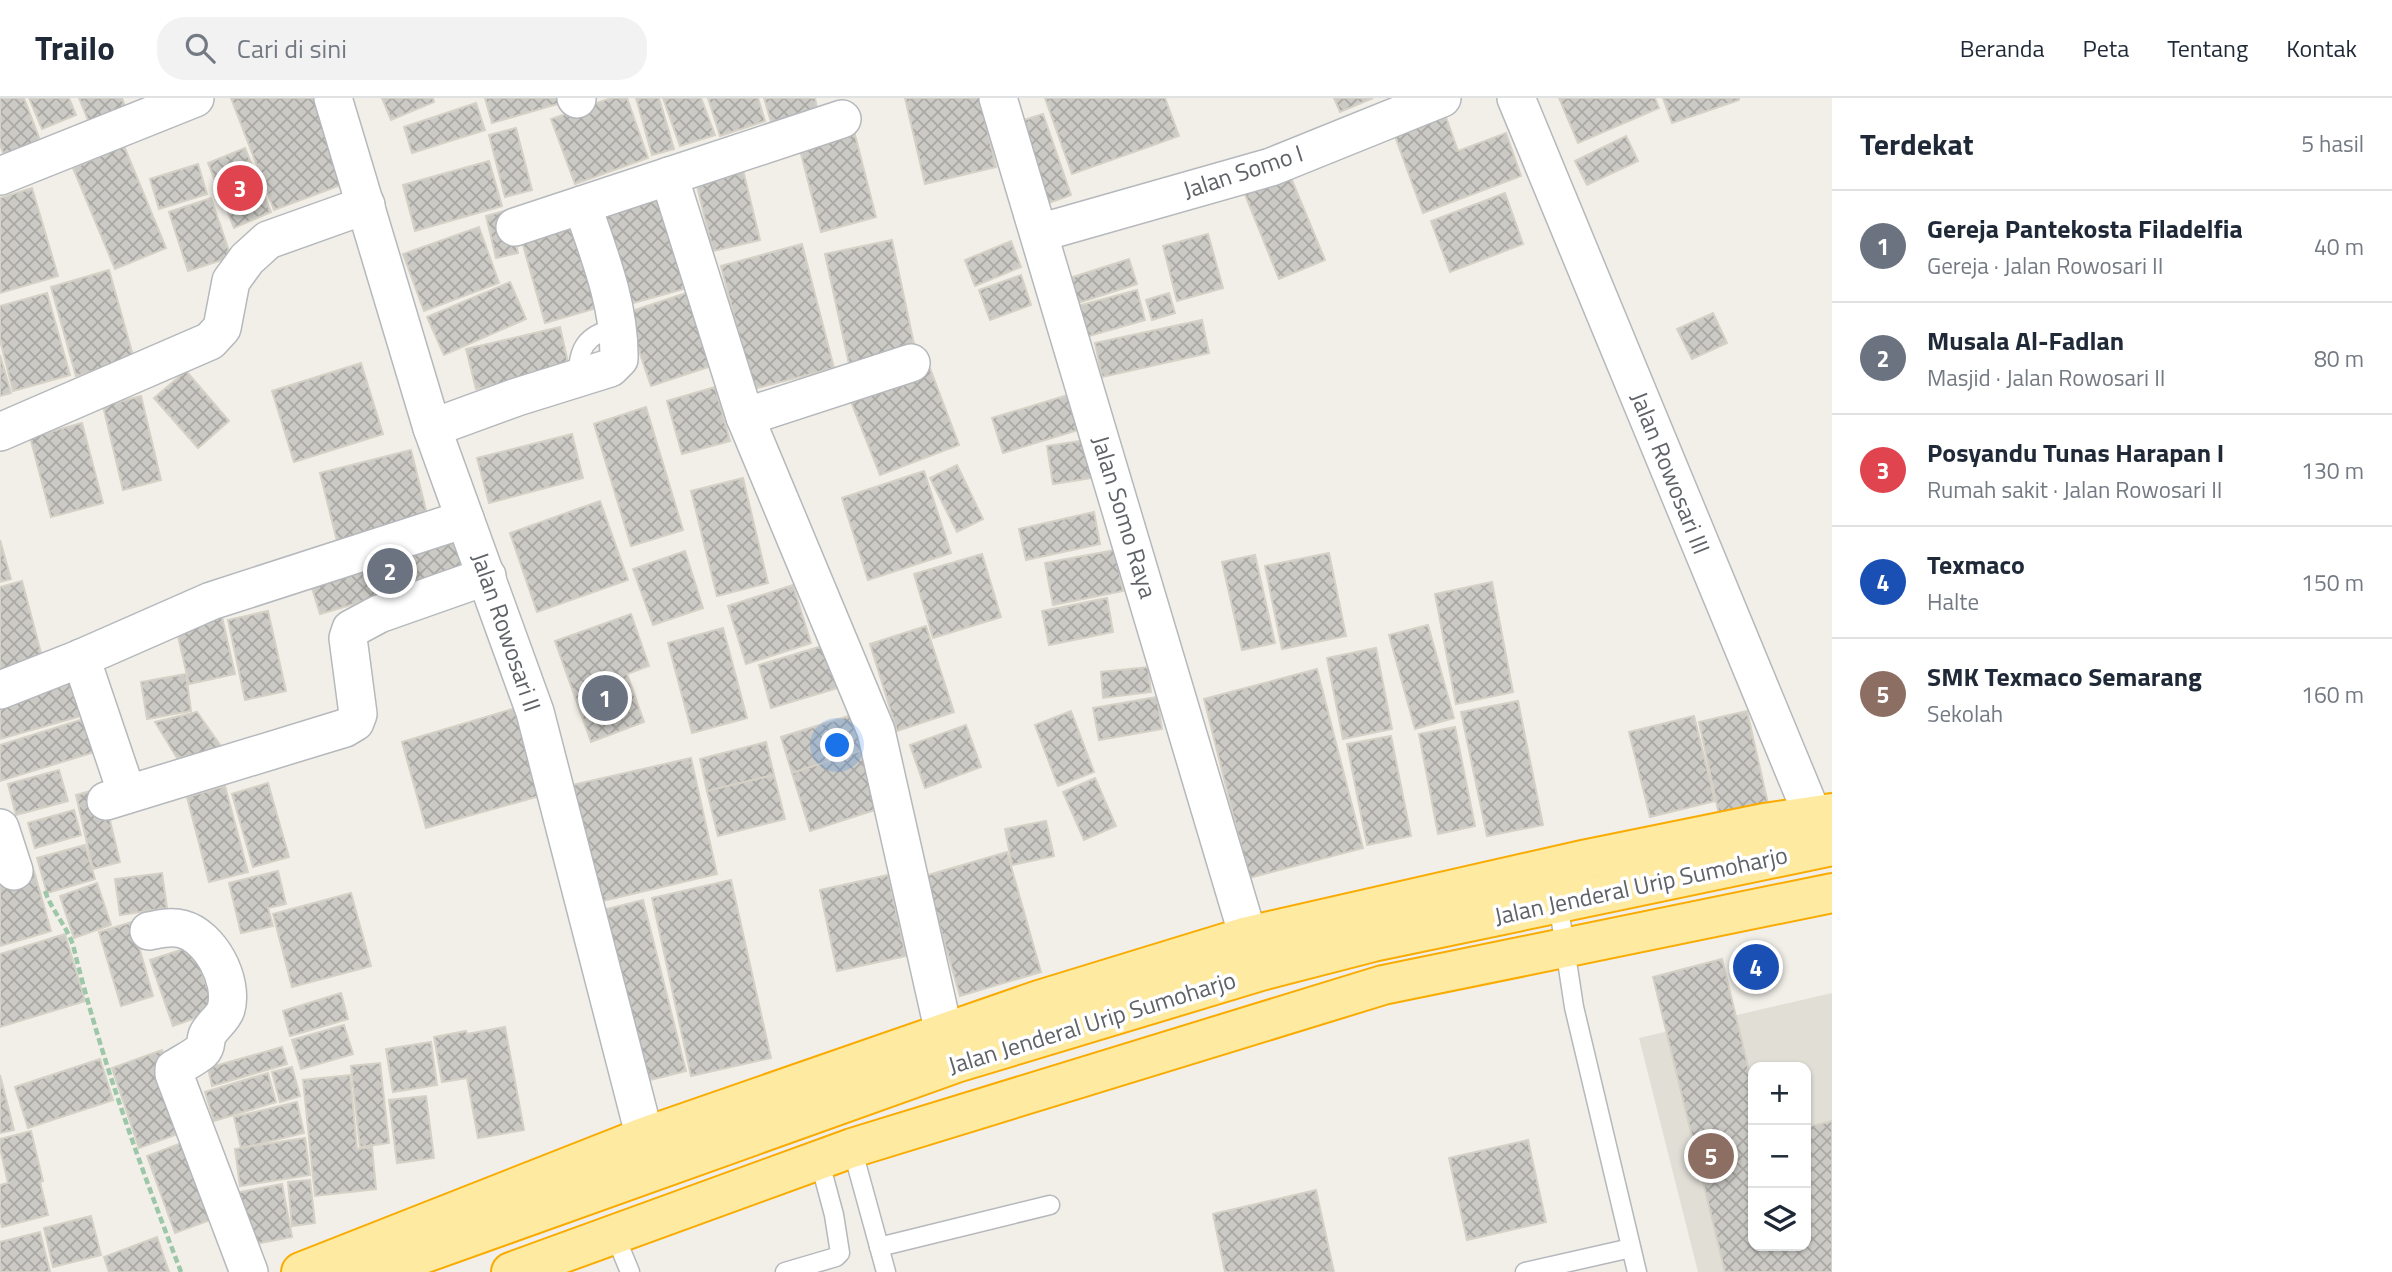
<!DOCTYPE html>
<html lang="id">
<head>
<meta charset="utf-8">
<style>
	body { margin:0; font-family:"Titillium Web",sans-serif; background:#f2f2f3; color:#1f2937 }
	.controls { position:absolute; right:21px; bottom:21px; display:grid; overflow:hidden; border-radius:14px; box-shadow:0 2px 5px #0004 }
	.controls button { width:63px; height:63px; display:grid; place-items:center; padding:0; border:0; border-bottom:2px solid #e0e1e3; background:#fff; color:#1f2937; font:35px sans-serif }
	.you { position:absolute; left:838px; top:648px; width:24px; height:24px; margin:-18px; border:5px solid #fff; border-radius:50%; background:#1a73e8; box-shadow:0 0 0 10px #1a73e833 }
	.badge { display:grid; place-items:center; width:46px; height:46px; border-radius:50%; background:#ea4335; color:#fff; font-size:23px; font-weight:700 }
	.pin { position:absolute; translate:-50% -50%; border:4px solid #fff; box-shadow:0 2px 7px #0006 }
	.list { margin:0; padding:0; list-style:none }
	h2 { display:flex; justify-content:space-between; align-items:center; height:91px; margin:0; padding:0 28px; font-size:30px }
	h2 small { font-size:23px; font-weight:400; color:#747a83 }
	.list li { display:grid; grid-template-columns:46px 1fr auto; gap:21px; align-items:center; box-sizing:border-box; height:112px; padding:0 28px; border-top:2px solid #e0e1e3 }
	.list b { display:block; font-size:26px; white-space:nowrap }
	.list p { margin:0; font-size:23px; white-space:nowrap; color:#747a83 }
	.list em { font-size:23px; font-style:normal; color:#747a83 }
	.icon { flex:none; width:38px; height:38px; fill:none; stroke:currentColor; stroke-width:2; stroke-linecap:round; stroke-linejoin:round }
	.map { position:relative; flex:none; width:1832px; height:1174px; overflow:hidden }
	header { display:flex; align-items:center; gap:42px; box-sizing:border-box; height:98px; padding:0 35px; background:#fff; border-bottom:2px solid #e0e1e3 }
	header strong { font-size:33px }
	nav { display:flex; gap:38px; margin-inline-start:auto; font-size:24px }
	.search { width:490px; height:63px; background:#f2f2f3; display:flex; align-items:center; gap:18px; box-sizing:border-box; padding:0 24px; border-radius:28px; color:#747a83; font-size:26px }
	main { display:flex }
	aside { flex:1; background:#fff }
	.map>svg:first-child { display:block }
</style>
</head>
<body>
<header>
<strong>Trailo</strong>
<div class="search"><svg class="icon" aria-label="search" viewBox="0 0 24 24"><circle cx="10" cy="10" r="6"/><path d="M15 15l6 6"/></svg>Cari di sini</div>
<nav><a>Beranda</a><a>Peta</a><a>Tentang</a><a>Kontak</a></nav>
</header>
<main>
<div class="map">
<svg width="1832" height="1174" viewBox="0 0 1832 1174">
	<defs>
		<pattern id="building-cross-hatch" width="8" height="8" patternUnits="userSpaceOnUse" patternTransform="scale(1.75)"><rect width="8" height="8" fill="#cccac5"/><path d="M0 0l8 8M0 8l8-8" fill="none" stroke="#a9a8a4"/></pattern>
	</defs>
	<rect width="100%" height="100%" fill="#f1efe8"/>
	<!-- education -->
	<path fill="#e1ded6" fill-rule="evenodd" d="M 1832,895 L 1832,1174 L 1698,1174 L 1639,940 ZM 1753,969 L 1806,969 L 1806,1148 L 1753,1148 Z"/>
	<!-- building -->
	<g fill="url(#building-cross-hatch)" stroke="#d6d1c6" stroke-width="2">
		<polygon points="0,0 24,0 41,45 4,58 0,46"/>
		<polygon points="29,0 69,0 76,17 42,31"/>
		<polygon points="79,0 122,0 126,12 90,27"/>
		<polygon points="231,0 320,0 352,83 274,112"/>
		<polygon points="382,0 433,0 434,4 391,22"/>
		<polygon points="485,0 560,0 561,5 492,25"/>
		<polygon points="611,0 627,0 648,60 575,86 551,21"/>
		<polygon points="636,0 659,0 674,51 652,57"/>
		<polygon points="663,0 701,0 715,37 680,48"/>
		<polygon points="708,0 758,0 765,23 720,38"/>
		<polygon points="764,0 815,0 817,10 771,24"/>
		<polygon points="905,0 980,0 996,69 925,86"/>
		<polygon points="1045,0 1165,0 1179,38 1072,76"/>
		<polygon points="1334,0 1373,0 1340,14"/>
		<polygon points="1559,0 1655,0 1659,10 1578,45"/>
		<polygon points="1663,0 1739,0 1739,2 1672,25"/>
		<polygon points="476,5 485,32 412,55 404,29"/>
		<polygon points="1442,8 1458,53 1506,35 1521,78 1423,115 1391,27"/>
		<polygon points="1043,16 1071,97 1049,105 1021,23"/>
		<polygon points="516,30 532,92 505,99 489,37"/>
		<polygon points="854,33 876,119 821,134 799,48"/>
		<polygon points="1626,38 1638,63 1587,87 1575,63"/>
		<polygon points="124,48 166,150 115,171 73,70"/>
		<polygon points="245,50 271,114 234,130 208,65"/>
		<polygon points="489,63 502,108 415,133 403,87"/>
		<polygon points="198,66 207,96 159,111 150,81"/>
		<polygon points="743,72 760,142 713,153 696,84"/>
		<polygon points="1289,75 1325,162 1279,181 1244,94"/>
		<polygon points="670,83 698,187 626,207 597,104"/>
		<polygon points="32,90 58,178 0,195 0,100"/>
		<polygon points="1505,95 1523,146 1450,174 1431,123"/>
		<polygon points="211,100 231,159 188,173 169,114"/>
		<polygon points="508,112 518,155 496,160 486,118"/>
		<polygon points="575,117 600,209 545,225 519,133"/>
		<polygon points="479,129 499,185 424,213 403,156"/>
		<polygon points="1208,136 1223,190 1177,203 1163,148"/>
		<polygon points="892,142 915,251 849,266 825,156"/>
		<polygon points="1011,143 1021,169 975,188 965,162"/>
		<polygon points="802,146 834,270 753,291 721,168"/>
		<polygon points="1129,161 1137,186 1075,206 1067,181"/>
		<polygon points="109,172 134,261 76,278 51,189"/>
		<polygon points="1021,177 1031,207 990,222 979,192"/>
		<polygon points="510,184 526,221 444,257 427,219"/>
		<polygon points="1137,192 1145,222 1082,240 1074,209"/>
		<polygon points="692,193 717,266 651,288 626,215"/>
		<polygon points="47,195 70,277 13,293 0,242 0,208"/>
		<polygon points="1169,195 1175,215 1152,222 1146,202"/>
		<polygon points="1713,215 1727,245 1692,261 1677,231"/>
		<polygon points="1202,222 1209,255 1102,279 1095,245"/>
		<polygon points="560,229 569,269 476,291 466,251"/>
		<polygon points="0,257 11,295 0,298"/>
		<polygon points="361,265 383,336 294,364 272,293"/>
		<polygon points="928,265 959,347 880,377 848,296"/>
		<polygon points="186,273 229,323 198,350 154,300"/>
		<polygon points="715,289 730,343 682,356 667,303"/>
		<polygon points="1081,293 1091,328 1003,355 992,320"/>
		<polygon points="141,298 161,382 123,392 103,308"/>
		<polygon points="646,309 683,432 631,448 594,326"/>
		<polygon points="82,325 103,405 51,419 30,339"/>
		<polygon points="572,336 583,380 489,405 477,360"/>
		<polygon points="1100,340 1105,378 1053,386 1047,348"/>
		<polygon points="411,352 429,424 338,447 320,375"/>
		<polygon points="957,367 983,421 957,434 930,380"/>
		<polygon points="924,373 951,455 868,482 842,400"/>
		<polygon points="743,380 768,485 717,498 691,393"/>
		<polygon points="600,403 628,482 537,514 510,435"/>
		<polygon points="1094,414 1100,446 1026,462 1019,431"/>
		<polygon points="461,429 474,471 320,516 307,474"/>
		<polygon points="0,442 11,481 0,484"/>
		<polygon points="1115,452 1123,493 1053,507 1045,465"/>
		<polygon points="685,453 703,510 653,527 633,471"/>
		<polygon points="1329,455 1346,538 1282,551 1265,468"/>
		<polygon points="982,456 1001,519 933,540 914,476"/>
		<polygon points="1255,457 1275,545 1242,552 1222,464"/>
		<polygon points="22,483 45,570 0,581 0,489"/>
		<polygon points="1492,484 1513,594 1456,606 1435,496"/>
		<polygon points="793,487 811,545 746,566 728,508"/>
		<polygon points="1107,500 1113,534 1049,547 1042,513"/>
		<polygon points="268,513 286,593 245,602 228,522"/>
		<polygon points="221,515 235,576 189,586 175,525"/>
		<polygon points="631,516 649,568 627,576 644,624 591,644 555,543"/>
		<polygon points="1428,527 1454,620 1415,631 1389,537"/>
		<polygon points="926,528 954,614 897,633 870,546"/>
		<polygon points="723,530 747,620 692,635 668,545"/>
		<polygon points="832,545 844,588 771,610 759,567"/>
		<polygon points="1376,550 1392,631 1343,641 1327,560"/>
		<polygon points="1148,569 1151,594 1103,600 1101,574"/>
		<polygon points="1317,571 1363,750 1249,780 1204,601"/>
		<polygon points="77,575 88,616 0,641 0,597"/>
		<polygon points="186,576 191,613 147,621 141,584"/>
		<polygon points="1157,599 1162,631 1099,642 1093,610"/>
		<polygon points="1518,603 1543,727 1487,738 1461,614"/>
		<polygon points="519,609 543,697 426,730 402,644"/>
		<polygon points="1071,613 1094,674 1058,688 1035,627"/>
		<polygon points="1747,613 1769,710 1720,721 1699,624"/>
		<polygon points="197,614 223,651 177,660 155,624"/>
		<polygon points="855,616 866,651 792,675 781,639"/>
		<polygon points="1694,618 1715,703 1650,719 1629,634"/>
		<polygon points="90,619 101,652 0,683 0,647"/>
		<polygon points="966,627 981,669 925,690 910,647"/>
		<polygon points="1455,629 1475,728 1438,736 1419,636"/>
		<polygon points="1391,638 1411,738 1367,747 1347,646"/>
		<polygon points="766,644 774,677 707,693 700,661"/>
		<polygon points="866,651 884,709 810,733 792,675"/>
		<polygon points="691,660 717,776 594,805 568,688"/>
		<polygon points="59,672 68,703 16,717 8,686"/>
		<polygon points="774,677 785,721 718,738 707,693"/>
		<polygon points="1095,680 1116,728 1084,742 1063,694"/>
		<polygon points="268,685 289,759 253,769 232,696"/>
		<polygon points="225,688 248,774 209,784 187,699"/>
		<polygon points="102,690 120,764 93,771 76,697"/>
		<polygon points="74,712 81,737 35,750 28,725"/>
		<polygon points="1046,723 1054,758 1012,767 1005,731"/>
		<polygon points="85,747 95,781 47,795 37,760"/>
		<polygon points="1007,754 1041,874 960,898 925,778"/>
		<polygon points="34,773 51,833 0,848 0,784"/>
		<polygon points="278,773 286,806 268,810 273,828 241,835 229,785"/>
		<polygon points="162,775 167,810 120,817 115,781"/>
		<polygon points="888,777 906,858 837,873 820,792"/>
		<polygon points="731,782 771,960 691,978 652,800"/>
		<polygon points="97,785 111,827 74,840 60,798"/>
		<polygon points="351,795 371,868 292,889 273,816"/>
		<polygon points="643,802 686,973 638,985 595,814"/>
		<polygon points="132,824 153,898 121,908 99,834"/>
		<polygon points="65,836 85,903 0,929 0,856"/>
		<polygon points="193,848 215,913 173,928 150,862"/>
		<polygon points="1722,861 1753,989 1753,1148 1806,1148 1806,1029 1832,1023 1832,1174 1725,1174 1653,879"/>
		<polygon points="341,895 348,921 290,938 283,913"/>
		<polygon points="344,927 353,956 301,971 292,942"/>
		<polygon points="505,929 524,1032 478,1040 467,980 442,984 434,939 466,933 467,936"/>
		<polygon points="431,944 437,987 393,994 386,951"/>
		<polygon points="282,949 287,966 212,988 208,970"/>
		<polygon points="162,952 189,1032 139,1050 112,970"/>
		<polygon points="100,961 113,1002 28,1030 15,989"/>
		<polygon points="380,965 389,1045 360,1049 351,968"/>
		<polygon points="292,969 300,998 280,1004 272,974"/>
		<polygon points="268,975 276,1004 214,1023 205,994"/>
		<polygon points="0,977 14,1032 0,1035"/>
		<polygon points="350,977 357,1051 372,1049 376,1091 315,1098 303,982"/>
		<polygon points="426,998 434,1060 397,1065 389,1002"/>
		<polygon points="297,1004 304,1035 241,1050 234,1019"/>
		<polygon points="31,1033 43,1083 40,1084 48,1117 2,1129 0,1120 0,1087 8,1085 0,1050 0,1041"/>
		<polygon points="305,1040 310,1077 240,1088 235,1051"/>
		<polygon points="192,1041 221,1118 175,1135 147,1058"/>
		<polygon points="1528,1042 1546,1124 1467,1142 1449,1060"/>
		<polygon points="310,1082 315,1125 292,1128 288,1084"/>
		<polygon points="282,1086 292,1139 245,1148 235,1095"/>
		<polygon points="1316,1092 1334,1174 1225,1174 1213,1116"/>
		<polygon points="91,1118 101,1157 53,1169 44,1130"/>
		<polygon points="40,1134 50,1174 0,1174 0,1144"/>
		<polygon points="157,1139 169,1174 109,1174 104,1159"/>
	</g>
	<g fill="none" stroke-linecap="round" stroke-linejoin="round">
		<defs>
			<g id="service">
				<path d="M 578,281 C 577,251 586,236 616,230"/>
				<polyline points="1558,804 1574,909 1637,1174"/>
				<polyline points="852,1050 886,1174"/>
				<polyline points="614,1135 630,1174"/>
				<polyline points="879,1149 1050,1107"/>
				<polyline points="785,1174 836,1159 840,1155 834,1117 819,1061"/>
				<polyline points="1525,1174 1631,1150"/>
			</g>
			<g id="minor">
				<polyline points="333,0 432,330 535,614 652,1067"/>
				<polyline points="576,0 577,1"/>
				<polyline points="998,0 1248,838"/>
				<polyline points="1516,0 1824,745"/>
				<polyline points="0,78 195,0"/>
				<polyline points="669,78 745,319 876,633 944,935"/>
				<polyline points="515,129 842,21"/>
				<polyline points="1039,135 1271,69 1442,0"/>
				<polyline points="745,319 911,265"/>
				<path d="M 432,330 L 517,299 L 610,270 L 619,261 C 620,208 599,156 582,107"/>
				<polyline points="0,334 210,243 222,230 231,183 247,161 268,142 366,107"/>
				<polyline points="81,560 127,696"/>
				<polyline points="0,592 79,561 211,503 465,421"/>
				<polyline points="106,703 345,630 355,624 358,616 348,540 351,531 379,516 487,478"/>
				<polyline points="0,730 14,773"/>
				<path d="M 149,833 C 160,831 171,828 182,831 C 210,838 234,882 226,911 C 223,921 211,928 207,938 C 205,944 207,948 202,953 C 194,960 183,965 174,971 L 174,976 L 249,1174"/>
			</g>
			<g id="trunk">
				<polyline points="301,1174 644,1039 1039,902 1248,838 1587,761 1764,725 1832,715"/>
				<polyline points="372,1174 956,965 1261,873 1373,844 1832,748"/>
				<polyline points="511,1174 852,1050 1383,887 1832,795"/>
			</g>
		</defs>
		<!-- service casing -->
		<use href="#service" stroke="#b5b8bc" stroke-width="21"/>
		<!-- minor casing -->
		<use href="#minor" stroke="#b5b8bc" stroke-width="40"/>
		<!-- trunk casing -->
		<use href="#trunk" stroke="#f9ab00" stroke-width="42"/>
		<!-- path -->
		<path stroke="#9cc7a9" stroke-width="4.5" stroke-dasharray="7 3.5" stroke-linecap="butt" d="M 45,793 C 52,813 66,827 73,847 C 100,958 140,1067 181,1174"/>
		<!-- service -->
		<use href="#service" stroke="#fff" stroke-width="18"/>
		<!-- minor -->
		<use href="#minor" stroke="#fff" stroke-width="37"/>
		<!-- trunk -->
		<use href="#trunk" stroke="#feeaa1" stroke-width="38"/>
	</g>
	<g text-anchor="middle" stroke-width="7" stroke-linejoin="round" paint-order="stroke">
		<!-- street labels -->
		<g font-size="24" fill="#5f6368" stroke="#fff">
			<text transform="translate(1243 74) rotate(-18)" y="8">Jalan Somo I</text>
			<text transform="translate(1670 375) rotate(68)" y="8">Jalan Rowosari III</text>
			<text transform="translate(1124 419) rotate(73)" y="8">Jalan Somo Raya</text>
			<text transform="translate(506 534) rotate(71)" y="8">Jalan Rowosari II</text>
			<text transform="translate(1641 788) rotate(-12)" y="8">Jalan Jenderal Urip Sumoharjo</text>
			<text transform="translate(1092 925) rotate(-17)" y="8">Jalan Jenderal Urip Sumoharjo</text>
		</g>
	</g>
</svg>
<div class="controls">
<button>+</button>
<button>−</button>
<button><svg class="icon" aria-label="layers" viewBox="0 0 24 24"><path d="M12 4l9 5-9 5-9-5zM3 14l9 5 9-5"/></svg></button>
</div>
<div class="you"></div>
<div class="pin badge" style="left:605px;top:600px;background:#6b7280">1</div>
<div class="pin badge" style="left:390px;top:473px;background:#6b7280">2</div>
<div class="pin badge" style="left:240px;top:90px;background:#e0444e">3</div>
<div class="pin badge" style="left:1756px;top:869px;background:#1a4fb4">4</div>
<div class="pin badge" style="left:1711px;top:1058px;background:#8d6e63">5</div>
</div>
<aside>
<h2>Terdekat<small>5 hasil</small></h2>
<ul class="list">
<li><span class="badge" style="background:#6b7280">1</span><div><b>Gereja Pantekosta Filadelfia</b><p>Gereja · Jalan Rowosari II</p></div><em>40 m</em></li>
<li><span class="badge" style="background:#6b7280">2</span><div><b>Musala Al-Fadlan</b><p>Masjid · Jalan Rowosari II</p></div><em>80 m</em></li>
<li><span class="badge" style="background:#e0444e">3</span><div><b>Posyandu Tunas Harapan I</b><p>Rumah sakit · Jalan Rowosari II</p></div><em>130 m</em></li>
<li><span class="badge" style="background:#1a4fb4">4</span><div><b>Texmaco</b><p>Halte</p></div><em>150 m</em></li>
<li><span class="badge" style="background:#8d6e63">5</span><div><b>SMK Texmaco Semarang</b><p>Sekolah</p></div><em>160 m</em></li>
</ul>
</aside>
</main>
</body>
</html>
